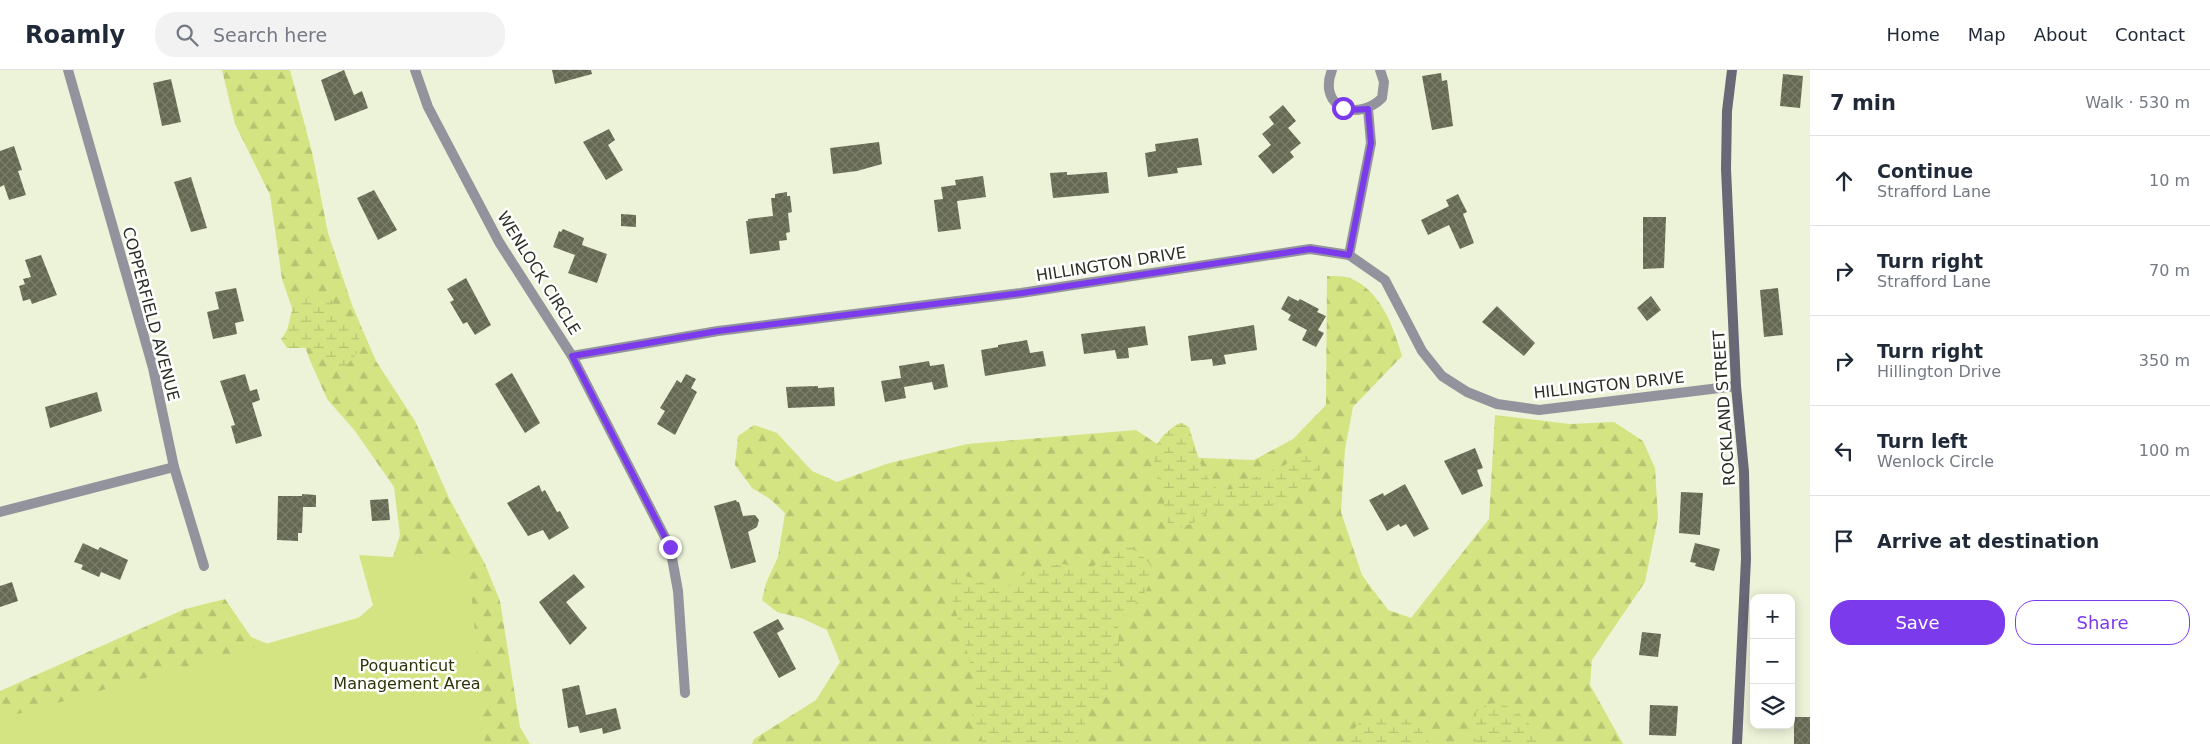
<!DOCTYPE html>
<html lang="en">
<head>
<meta charset="utf-8">
<style>
  body { margin:0; font-family:"DejaVu Sans",sans-serif; background:#f2f2f3; color:#1f2937 }
  .controls { position:absolute; right:15px; bottom:15px; display:grid; overflow:hidden; border-radius:10px; box-shadow:0 2px 12px #0003 }
  .controls button { width:45px; height:45px; display:grid; place-items:center; padding:0; border:0; border-bottom:1px solid #e0e1e3; background:#fff; color:#1f2937; font:25px sans-serif }
  .stop { position:absolute; width:15px; height:15px; margin:-11px; border:4px solid #7c3aed; border-radius:50%; background:#fff }
  .stop.end { background:#7c3aed; border-color:#fff; box-shadow:0 1px 5px #0008 }
  .list { margin:0; padding:0; list-style:none }
  h2 { display:flex; justify-content:space-between; align-items:center; height:65px; margin:0; padding:0 20px; font-size:21px }
  h2 small { font-size:16px; font-weight:400; color:#747a83 }
  .list li { display:grid; grid-template-columns:32px 1fr auto; gap:15px; align-items:center; box-sizing:border-box; height:90px; padding:0 20px; border-top:1px solid #e0e1e3 }
  .list b { display:block; font-size:19px; white-space:nowrap }
  .list p { margin:0; font-size:16px; white-space:nowrap; color:#747a83 }
  .list em { font-size:16px; font-style:normal; color:#747a83 }
  .actions { display:flex; gap:10px; padding:15px 20px }
  .actions a { flex:1; padding:11px 0; border:1px solid #7c3aed; border-radius:20px; text-align:center; font-size:18px; color:#7c3aed }
  .actions .main { background:#7c3aed; color:#fff }
  .icon { flex:none; width:28px; height:28px; fill:none; stroke:currentColor; stroke-width:2; stroke-linecap:round; stroke-linejoin:round }
  .map { position:relative; flex:none; width:1810px; height:674px; overflow:hidden }
  header { display:flex; align-items:center; gap:30px; box-sizing:border-box; height:70px; padding:0 25px; background:#fff; border-bottom:1px solid #e0e1e3 }
  header strong { font-size:24px }
  nav { display:flex; gap:28px; margin-inline-start:auto; font-size:18px }
  .search { width:350px; height:45px; background:#f2f2f3; display:flex; align-items:center; gap:12px; box-sizing:border-box; padding:0 18px; border-radius:20px; color:#747a83; font-size:19px }
  main { display:flex }
  aside { flex:1; background:#fff }
  .map>svg:first-child { display:block }
</style>
</head>
<body>
<header>
<strong>Roamly</strong>
<div class="search"><svg class="icon" aria-label="search" viewBox="0 0 24 24"><circle cx="10" cy="10" r="6"/><path d="M15 15l6 6"/></svg>Search here</div>
<nav><a>Home</a><a>Map</a><a>About</a><a>Contact</a></nav>
</header>
<main>
<div class="map">
<svg width="1810" height="674" viewBox="0 0 1810 674">
  <defs>
    <pattern id="forest-firs" width="22" height="20" patternUnits="userSpaceOnUse" patternTransform="scale(1.25)"><rect width="22" height="20" fill="#d4e483"/><path d="M5 1l3.5 6h-7zM16 11l3.5 6h-7z" fill="#b6c471"/></pattern>
    <pattern id="wetland-marsh" width="20" height="14" patternUnits="userSpaceOnUse" patternTransform="scale(1.25)"><rect width="20" height="14" fill="#d4e483"/><path d="M1 5h8M5 5V1M11 12h8M15 12V8" fill="none" stroke="#b6c471"/></pattern>
    <pattern id="building-cross-hatch" width="8" height="8" patternUnits="userSpaceOnUse" patternTransform="scale(1.25)"><rect width="8" height="8" fill="#656952"/><path d="M0 0l8 8M0 8l8-8" fill="none" stroke="#7c7f6d"/></pattern>
  </defs>
  <rect width="100%" height="100%" fill="#edf3d8"/>
  <g fill="url(#forest-firs)">
    <polygon points="222,0 290,0 312,82 328,163 352,235 376,291 415,351 449,428 485,494 500,531 520,657 530,674 0,674 0,621 185,539 225,529 251,567 273,576 338,566 379,530 400,465 394,417 355,361 327,329 309,288 282,209 270,125 235,54"/>
    <path d="M1327,206C1334,206 1343,206 1350,208C1381,221 1393,256 1402,286L1353,337L1345,379L1341,442L1362,505L1388,540L1411,548L1489,449L1495,345L1570,354L1614,352L1643,371L1655,398L1658,448L1645,512L1592,590L1590,615L1623,674H752L754,669L816,630L840,592L827,560L801,548L777,542L762,530L766,513L778,487L785,443L770,429L752,418L735,395L738,366L754,355L777,363L812,401L837,412L886,394L967,374L1136,360L1177,387L1254,390L1293,369L1326,335Z"/>
  </g>
  <g fill="url(#wetland-marsh)">
    <path d="M313,226L332,230L334,249L356,258L361,278L346,296L337,300L329,298L317,278H287L281,269C297,252 281,233 313,226Z"/>
    <path d="M1182,353L1189,357L1200,393L1207,407L1218,420L1234,419L1250,409L1285,395L1297,384L1306,381L1312,382L1321,392L1319,406L1298,417L1280,433L1269,437L1214,438L1193,453L1179,458L1169,455C1159,438 1167,436 1163,421C1157,397 1144,384 1166,363C1172,358 1175,354 1182,353Z"/>
    <path d="M1128,475C1134,480 1144,486 1149,493C1162,514 1130,538 1118,551L1120,598L1103,627L1092,636L1077,674H983L972,645L976,614L950,521L951,511L956,505L970,507L999,520L1008,517L1020,506L1049,495L1064,494L1089,500L1107,485Z"/>
    <path d="M1499,633C1520,639 1532,656 1543,674H1477L1475,668L1476,642L1487,634Z"/>
    <path d="M1365,645C1396,646 1415,643 1430,674H1343Z"/>
  </g>
  <polygon fill="#d4e483" points="359,485 420,489 468,486 485,674 0,674 0,649 375,543"/>
  <g fill="url(#building-cross-hatch)">
    <polygon points="344,0 354,25 362,21 368,38 335,51 321,10"/>
    <polygon points="552,0 591,0 592,4 555,14"/>
    <polygon points="1441,3 1442,11 1447,10 1453,56 1432,60 1422,6"/>
    <polygon points="1783,4 1803,6 1800,38 1780,36"/>
    <polygon points="171,9 181,52 162,56 153,13"/>
    <polygon points="1283,35 1296,51 1288,58 1301,73 1290,82 1294,87 1273,104 1258,86 1271,75 1262,64 1274,54 1269,47"/>
    <polygon points="609,59 615,70 608,75 623,100 606,110 583,72"/>
    <polygon points="1198,68 1202,95 1177,98 1178,103 1148,107 1145,83 1156,81 1155,74"/>
    <polygon points="879,72 882,94 857,101 833,104 830,78"/>
    <polygon points="14,76 22,100 18,101 26,125 9,130 4,115 0,117 0,81"/>
    <polygon points="1067,102 1067,105 1107,102 1109,123 1053,128 1050,103"/>
    <polygon points="983,106 986,127 957,131 961,159 938,162 934,130 943,129 941,117 956,115 955,110"/>
    <polygon points="191,107 207,158 191,162 174,112"/>
    <polygon points="374,120 397,160 378,170 357,128"/>
    <polygon points="787,122 787,126 790,126 792,142 788,143 790,162 786,163 787,170 779,171 780,180 750,184 746,151 748,151 748,149 773,146 771,128 775,128 775,124"/>
    <polygon points="1458,124 1467,142 1463,144 1474,173 1460,179 1449,155 1428,165 1421,150 1449,136 1446,130"/>
    <polygon points="621,144 636,145 636,157 621,156"/>
    <polygon points="1643,147 1666,147 1664,198 1643,199"/>
    <polygon points="563,159 584,168 582,175 607,184 597,213 568,203 575,185 553,177 559,161 561,162"/>
    <polygon points="41,185 57,225 32,234 30,229 23,231 19,216 25,214 23,209 31,207 25,190"/>
    <polygon points="466,208 491,255 475,265 467,252 463,254 450,232 454,230 447,219"/>
    <polygon points="236,218 244,251 235,253 237,264 213,269 207,242 219,239 215,222"/>
    <polygon points="1778,218 1783,265 1764,267 1760,220"/>
    <polygon points="1288,226 1298,231 1300,229 1319,239 1317,242 1326,246 1318,260 1324,263 1316,277 1302,270 1307,260 1288,250 1291,245 1281,239"/>
    <polygon points="1651,226 1661,240 1647,251 1637,238"/>
    <polygon points="1497,236 1535,273 1524,286 1482,252"/>
    <polygon points="1254,255 1257,280 1224,285 1226,294 1213,296 1212,289 1191,291 1188,266"/>
    <polygon points="1145,256 1148,275 1128,278 1129,288 1117,289 1115,280 1084,284 1081,264"/>
    <polygon points="1027,270 1030,283 1043,281 1046,296 985,306 981,280 998,277 998,275"/>
    <polygon points="929,291 930,296 944,294 948,317 934,320 932,312 904,317 906,328 885,332 881,311 901,308 899,296"/>
    <polygon points="512,303 540,353 525,363 495,314"/>
    <polygon points="245,304 250,321 257,319 260,330 252,333 262,366 236,374 231,356 235,355 220,311"/>
    <polygon points="686,304 696,309 691,318 697,322 675,365 657,354 665,341 660,338 677,310 681,313"/>
    <polygon points="818,316 818,318 834,317 835,336 788,338 786,317"/>
    <polygon points="97,322 102,341 50,358 45,337"/>
    <polygon points="1475,378 1483,398 1477,400 1483,416 1462,425 1444,391"/>
    <polygon points="1405,414 1429,459 1414,467 1406,454 1400,457 1399,454 1387,461 1369,430 1383,423 1384,426"/>
    <polygon points="539,415 542,422 545,420 557,442 560,441 569,458 549,470 543,460 528,466 507,433"/>
    <polygon points="1681,422 1703,423 1700,465 1679,463"/>
    <polygon points="302,424 316,425 316,437 303,437 302,463 298,463 298,471 277,470 278,426 302,426"/>
    <polygon points="388,429 390,450 372,451 370,430"/>
    <polygon points="736,430 737,432 739,432 743,446 755,445 759,450 757,457 748,462 756,492 731,499 714,436"/>
    <polygon points="83,473 98,480 100,477 128,490 120,510 101,502 99,507 81,499 83,495 74,492"/>
    <polygon points="1695,473 1720,479 1714,501 1695,496 1696,493 1690,492"/>
    <polygon points="574,504 585,517 566,532 587,558 570,575 539,532"/>
    <polygon points="12,512 18,531 0,537 0,516"/>
    <polygon points="778,549 784,559 777,563 796,599 779,608 753,562"/>
    <polygon points="1642,562 1661,564 1658,587 1639,585"/>
    <polygon points="579,615 586,645 616,638 621,659 603,664 602,658 580,663 578,656 568,658 562,619"/>
    <polygon points="1650,635 1678,636 1676,666 1649,665"/>
    <rect x="1794" y="647" width="16" height="27"/>
  </g>
  <g fill="none" stroke-linecap="round" stroke-linejoin="round">
    <g stroke="#93939e" stroke-width="10">
      <polyline points="68,0 153,298 174,397 204,496"/>
      <polyline points="415,0 428,37 499,172 572,286 670,477 678,521 685,623"/>
      <path d="M1332,0C1317,38 1358,52 1382,28L1384,12L1380,0"/>
      <polyline points="1349,185 1371,73 1368,39"/>
      <polyline points="572,286 718,261 1021,223 1310,179 1349,185 1385,210 1422,281 1442,306 1467,322 1497,334 1539,340 1736,316"/>
      <polyline points="0,442 174,397"/>
    </g>
    <polyline stroke="#686877" stroke-width="10" points="1732,0 1727,41 1726,99 1736,316 1744,402 1746,489 1737,674"/>
  </g>
  <g fill="none" stroke-linecap="round" stroke-linejoin="round">
    <polyline stroke="#7c3aed" stroke-width="6" points="670,477 572,286 718,261 1022,223 1310,179 1349,185 1371,73 1368,39 1350,40 1343,38"/>
  </g>
  <g text-anchor="middle" dominant-baseline="central" stroke-width="5" stroke-linejoin="round" paint-order="stroke">
    <g font-size="16" fill="#2d2f25" stroke="#fff">
      <text transform="translate(1111 194) rotate(-9)">HILLINGTON DRIVE</text>
      <text transform="translate(539 203) rotate(58)">WENLOCK CIRCLE</text>
      <text transform="translate(151 244) rotate(75)">COPPERFIELD AVENUE</text>
      <text transform="translate(1609 315) rotate(-6)">HILLINGTON DRIVE</text>
      <text transform="translate(1724 338) rotate(-94)">ROCKLAND STREET</text>
    </g>
    <g font-size="16" fill="#2e3407" stroke="#fff">
      <text x="407" y="595">Poquanticut<tspan x="407" dy="18">Management Area</tspan></text>
    </g>
  </g>
</svg>
<div class="controls">
<button>+</button>
<button>−</button>
<button><svg class="icon" aria-label="layers" viewBox="0 0 24 24"><path d="M12 4l9 5-9 5-9-5zM3 14l9 5 9-5"/></svg></button>
</div>
<div class="stop" style="left:1343px;top:38px"></div>
<div class="stop end" style="left:670px;top:477px"></div>
</div>
<aside>
<h2>7 min<small>Walk · 530 m</small></h2>
<ul class="list">
<li><svg class="icon" aria-label="ahead" viewBox="0 0 24 24"><path d="M12 20V5M6 11l6-6 6 6"/></svg><div><b>Continue</b><p>Strafford Lane</p></div><em>10 m</em></li>
<li><svg class="icon" aria-label="right" viewBox="0 0 24 24"><path d="M7 20v-9h11M14 6l5 5-5 5"/></svg><div><b>Turn right</b><p>Strafford Lane</p></div><em>70 m</em></li>
<li><svg class="icon" aria-label="right" viewBox="0 0 24 24"><path d="M7 20v-9h11M14 6l5 5-5 5"/></svg><div><b>Turn right</b><p>Hillington Drive</p></div><em>350 m</em></li>
<li><svg class="icon" aria-label="left" viewBox="0 0 24 24"><path d="M17 20v-9H6M10 6l-5 5 5 5"/></svg><div><b>Turn left</b><p>Wenlock Circle</p></div><em>100 m</em></li>
<li><svg class="icon" aria-label="arrive" viewBox="0 0 24 24"><path d="M6 21V4h12l-3 4 3 4H6"/></svg><div><b>Arrive at destination</b></div></li>
</ul>
<div class="actions"><a class="main">Save</a><a>Share</a></div>
</aside>
</main>
</body>
</html>
